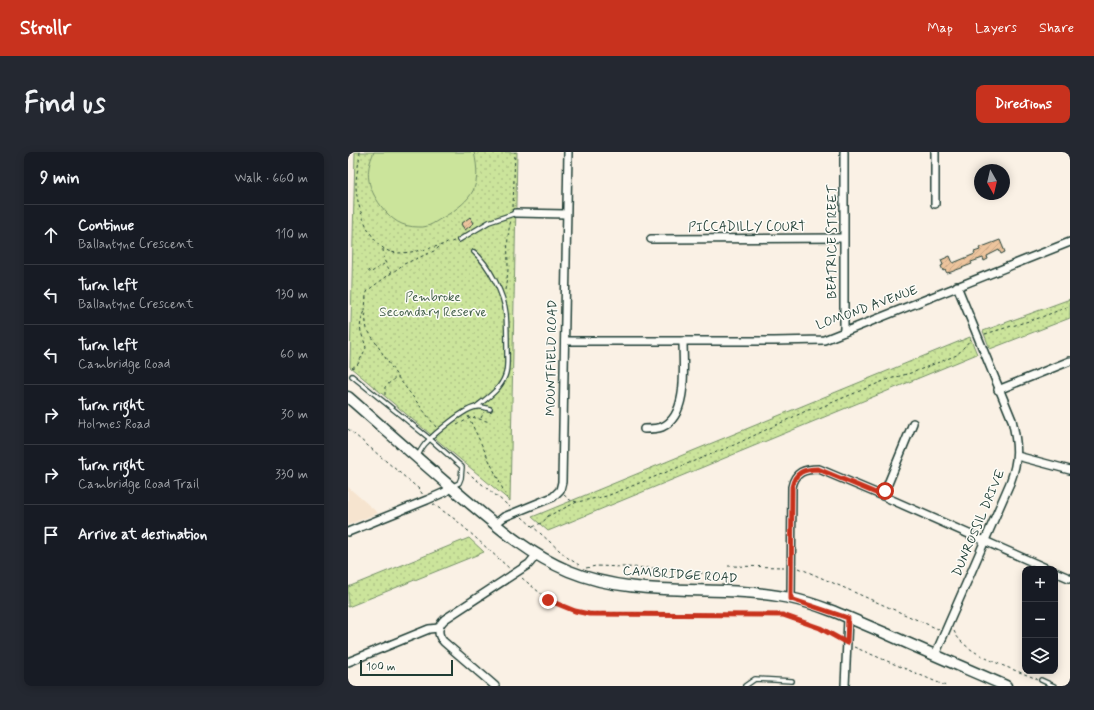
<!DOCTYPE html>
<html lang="en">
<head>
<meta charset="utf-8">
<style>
  body { margin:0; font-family:Mynerve,sans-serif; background:#242831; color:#f1f3f6 }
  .controls { position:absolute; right:12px; bottom:12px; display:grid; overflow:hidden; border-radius:8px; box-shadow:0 2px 10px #0003 }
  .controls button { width:36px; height:36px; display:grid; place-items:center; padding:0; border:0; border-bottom:1px solid #363941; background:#171b24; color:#f1f3f6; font:20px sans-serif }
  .compass { position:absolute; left:626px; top:12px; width:36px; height:36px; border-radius:50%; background:#171b24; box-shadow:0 2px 10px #0003; rotate:172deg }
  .scale { position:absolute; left:12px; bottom:10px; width:93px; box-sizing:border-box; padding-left:4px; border:2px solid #1f3d34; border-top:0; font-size:11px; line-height:14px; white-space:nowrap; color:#1f3d34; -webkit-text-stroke:3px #fdfcf7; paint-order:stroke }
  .stop { position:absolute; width:12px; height:12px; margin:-9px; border:3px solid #c8321e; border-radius:50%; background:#fff }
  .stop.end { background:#c8321e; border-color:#fff; box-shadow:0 1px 4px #0008 }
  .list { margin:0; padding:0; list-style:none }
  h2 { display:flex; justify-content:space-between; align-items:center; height:52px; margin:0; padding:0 16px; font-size:17px }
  h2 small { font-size:13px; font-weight:400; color:#9ea1a6 }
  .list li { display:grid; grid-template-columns:26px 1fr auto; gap:12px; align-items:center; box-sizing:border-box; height:60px; padding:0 16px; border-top:1px solid #363941 }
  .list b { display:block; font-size:15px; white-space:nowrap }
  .list p { margin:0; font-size:13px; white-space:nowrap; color:#9ea1a6 }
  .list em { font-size:13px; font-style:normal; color:#9ea1a6 }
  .icon { flex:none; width:22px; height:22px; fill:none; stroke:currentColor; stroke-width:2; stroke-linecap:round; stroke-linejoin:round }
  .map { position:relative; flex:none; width:722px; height:534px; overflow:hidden; border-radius:8px }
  header { display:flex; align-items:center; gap:24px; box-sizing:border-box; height:56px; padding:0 20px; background:#c8321e; color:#fff }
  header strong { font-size:19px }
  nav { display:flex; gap:22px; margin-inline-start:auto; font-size:14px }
  .intro { display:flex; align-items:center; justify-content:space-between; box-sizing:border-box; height:96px; padding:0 24px }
  h1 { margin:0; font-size:28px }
  .button { padding:10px 18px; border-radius:8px; background:#c8321e; color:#fff; font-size:14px; font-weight:700 }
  main { display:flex; gap:24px; padding:0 24px }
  aside { flex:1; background:#171b24; border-radius:8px; box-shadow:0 2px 10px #0003 }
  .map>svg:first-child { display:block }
</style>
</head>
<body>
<header>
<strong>Strollr</strong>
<nav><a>Map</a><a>Layers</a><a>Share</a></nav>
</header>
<div class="intro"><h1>Find us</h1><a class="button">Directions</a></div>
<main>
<aside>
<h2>9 min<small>Walk · 660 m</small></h2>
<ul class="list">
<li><svg class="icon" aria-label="ahead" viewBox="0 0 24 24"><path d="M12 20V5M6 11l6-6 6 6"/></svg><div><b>Continue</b><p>Ballantyne Crescent</p></div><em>110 m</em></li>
<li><svg class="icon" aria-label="left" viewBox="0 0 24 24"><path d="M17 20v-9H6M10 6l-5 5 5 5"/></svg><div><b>Turn left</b><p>Ballantyne Crescent</p></div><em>130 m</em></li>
<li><svg class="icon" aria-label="left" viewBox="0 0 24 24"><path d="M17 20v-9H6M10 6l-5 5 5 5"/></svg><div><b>Turn left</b><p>Cambridge Road</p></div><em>60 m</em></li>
<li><svg class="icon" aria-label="right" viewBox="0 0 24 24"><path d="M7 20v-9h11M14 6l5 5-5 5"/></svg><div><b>Turn right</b><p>Holmes Road</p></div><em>30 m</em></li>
<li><svg class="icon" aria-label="right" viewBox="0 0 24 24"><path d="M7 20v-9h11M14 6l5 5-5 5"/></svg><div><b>Turn right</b><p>Cambridge Road Trail</p></div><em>330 m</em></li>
<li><svg class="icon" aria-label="arrive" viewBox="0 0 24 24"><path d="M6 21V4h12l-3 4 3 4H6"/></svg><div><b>Arrive at destination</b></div></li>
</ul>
</aside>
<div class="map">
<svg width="722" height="534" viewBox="0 0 722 534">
  <defs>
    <pattern id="park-dots" width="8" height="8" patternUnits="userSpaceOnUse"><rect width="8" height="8" fill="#cbe49b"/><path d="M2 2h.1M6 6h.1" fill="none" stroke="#aec486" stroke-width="1.8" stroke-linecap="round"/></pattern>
    <pattern id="building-hatch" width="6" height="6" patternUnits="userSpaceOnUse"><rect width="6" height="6" fill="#edc49d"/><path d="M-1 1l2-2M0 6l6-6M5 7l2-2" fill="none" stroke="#cba988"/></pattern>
  </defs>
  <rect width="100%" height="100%" fill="#faf1e5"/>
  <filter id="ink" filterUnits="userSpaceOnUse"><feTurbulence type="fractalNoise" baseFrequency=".025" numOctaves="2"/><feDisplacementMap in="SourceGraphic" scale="8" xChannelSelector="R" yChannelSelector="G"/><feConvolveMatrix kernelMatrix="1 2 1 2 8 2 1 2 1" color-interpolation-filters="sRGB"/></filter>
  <g filter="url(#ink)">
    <polygon fill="#f6e4cf" points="0,335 30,361 0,373"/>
    <g fill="url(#park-dots)" stroke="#759068">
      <polygon points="7,0 169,0 162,349 2,215"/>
      <polygon points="722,147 722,166 642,197 635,179"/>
      <polygon points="622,185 629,202 200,379 184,365"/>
      <polygon points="121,386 136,400 0,455 0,435"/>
    </g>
    <path fill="#cbe49b" stroke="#759068" d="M26,0H126C134,35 125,47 96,65C88,69 81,76 71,75C53,75 44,68 33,54C20,36 16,21 26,0Z"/>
    <g fill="url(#building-hatch)" stroke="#1f3d34">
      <polygon points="122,65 126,71 117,78 113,72"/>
      <polygon points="652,88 657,100 653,102 651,98 639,104 640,107 636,109 635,106 623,110 624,112 603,120 599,121 597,118 595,119 593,114 595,113 593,108 602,104 605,111 627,102 626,100 632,98 631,96"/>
    </g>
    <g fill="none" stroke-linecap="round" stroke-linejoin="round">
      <g stroke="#1f3d34" stroke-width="6">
        <g id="service">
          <polyline points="111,88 141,70 168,61"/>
          <path d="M126,100C141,113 156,142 158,162C159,174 159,187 159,199C159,207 160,217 157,224C152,238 139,246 128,255"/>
          <polyline points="4,224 82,287 114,315 113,326 111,331 103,335"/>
          <path d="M69,305C72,300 74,295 78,291C86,282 118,255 129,255C133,254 138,256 142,257"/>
          <polyline points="693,528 706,534"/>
          <polyline points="397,534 407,527 444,529"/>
        </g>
      </g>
      <g stroke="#1f3d34" stroke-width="10">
        <g id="minor">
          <polyline points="496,0 496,180"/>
          <polyline points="587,52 587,0"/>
          <polyline points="168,61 218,62"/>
          <polyline points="303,87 495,86"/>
          <polyline points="217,189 426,189 476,188 722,90"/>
          <polyline points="650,238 722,209"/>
          <path d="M296,277C301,277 309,277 314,275C341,264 335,213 335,189"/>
          <polyline points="669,304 722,318"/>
          <polyline points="535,344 565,271"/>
          <polyline points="147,372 156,365 205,345 212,338 214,330 220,0"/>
          <polyline points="0,380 79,348 97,340 103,335"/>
          <polyline points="707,420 721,426"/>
          <path d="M443,447L444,335C447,320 456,317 471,317L535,344L700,417"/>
          <path d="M587,503L662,331C671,307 670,293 664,268L609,134"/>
          <polyline points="0,510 81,477 91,476"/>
          <path d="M147,534L96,490C89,483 89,474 97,467L181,412L189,402"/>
          <polyline points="497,534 500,466"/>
        </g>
      </g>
      <g stroke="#1f3d34" stroke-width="13">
        <path id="secondary" d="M0,245C39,279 78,314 118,348C150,375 182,403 221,419C291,448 369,431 442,446C475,453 508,469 539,482C579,500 619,517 658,534"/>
      </g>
      <g stroke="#1f3d34" stroke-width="1" stroke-dasharray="3 3" stroke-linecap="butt">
        <path d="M12,0C11,11 8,23 8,33C8,54 22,94 43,100C57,104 92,94 106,89"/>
        <polyline points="165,55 167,0"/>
        <polyline points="35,97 36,108 43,121"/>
        <polyline points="20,118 22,121 36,112"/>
        <path d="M157,138C158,131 160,123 160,116C160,98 158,87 163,68"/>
        <polyline points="637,182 691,166 722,154"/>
        <path d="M4,216L10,212L18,196C14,179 8,178 17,159"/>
        <polyline points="37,243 37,235 49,224"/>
        <polyline points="120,264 160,348"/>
        <polyline points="133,266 136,260"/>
        <polyline points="109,273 124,265 142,270"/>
        <polyline points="88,275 49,224 19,177 18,171 17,159 18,143 20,138 56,112 86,99 94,93"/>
        <polyline points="0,277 71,337 75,343"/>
        <polyline points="119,320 162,355"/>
        <polyline points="216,343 222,348 229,350 259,344 386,293 460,258 471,256 538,228 566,220 609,203 623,187"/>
        <polyline points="85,352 108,368 162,417"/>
        <polyline points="174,365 220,406 231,413"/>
        <polyline points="185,375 195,370 200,364 229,350"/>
        <polyline points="380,414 436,415"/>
        <polyline points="238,416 248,414 305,416 381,424 381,431"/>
        <polyline points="451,416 590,477 592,474"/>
        <polyline points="174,426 203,450 234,461 435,463 472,476 493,488"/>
        <path d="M606,479C616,503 666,517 689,527"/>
        <polyline points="506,495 598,534"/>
      </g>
      <use href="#service" stroke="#fdfcf7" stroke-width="3.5"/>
      <use href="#minor" stroke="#fdfcf7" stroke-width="7"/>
      <use href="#secondary" stroke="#fdfcf7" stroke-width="10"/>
    </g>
  </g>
  <g fill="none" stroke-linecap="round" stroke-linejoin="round" filter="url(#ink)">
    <path stroke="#c8321e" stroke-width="5" d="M200,448L227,459L241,462L435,463L472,476L499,491L500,466L443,447L444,335C447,320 456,317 470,317L535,344L537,339"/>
  </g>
  <g text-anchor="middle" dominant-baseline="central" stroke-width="3" stroke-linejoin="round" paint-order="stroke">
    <g font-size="13" fill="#1f3d34" stroke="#fdfcf7">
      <text x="399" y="75">PICCADILLY COURT</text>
      <text transform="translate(484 90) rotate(-90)">BEATRICE STREET</text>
      <text transform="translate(519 156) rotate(-20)">LOMOND AVENUE</text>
      <text transform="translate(204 206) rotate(-89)">MOUNTFIELD ROAD</text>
      <text transform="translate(631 371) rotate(-67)">DUNROSSIL DRIVE</text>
      <text transform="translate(332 423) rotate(4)">CAMBRIDGE ROAD</text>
    </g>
    <g font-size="13" fill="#415e49" stroke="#fdfcf7">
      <text x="85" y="145">Pembroke<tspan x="85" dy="15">Secondary Reserve</tspan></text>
    </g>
  </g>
</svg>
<div class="controls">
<button>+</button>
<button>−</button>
<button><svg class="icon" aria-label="layers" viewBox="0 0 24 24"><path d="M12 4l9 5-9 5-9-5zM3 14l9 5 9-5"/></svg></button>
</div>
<svg class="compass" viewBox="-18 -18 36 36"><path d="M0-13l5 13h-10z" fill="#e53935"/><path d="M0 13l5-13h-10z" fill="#9ea1a6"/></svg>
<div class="scale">100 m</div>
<div class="stop" style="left:537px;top:339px"></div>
<div class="stop end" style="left:200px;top:448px"></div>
</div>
</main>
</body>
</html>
